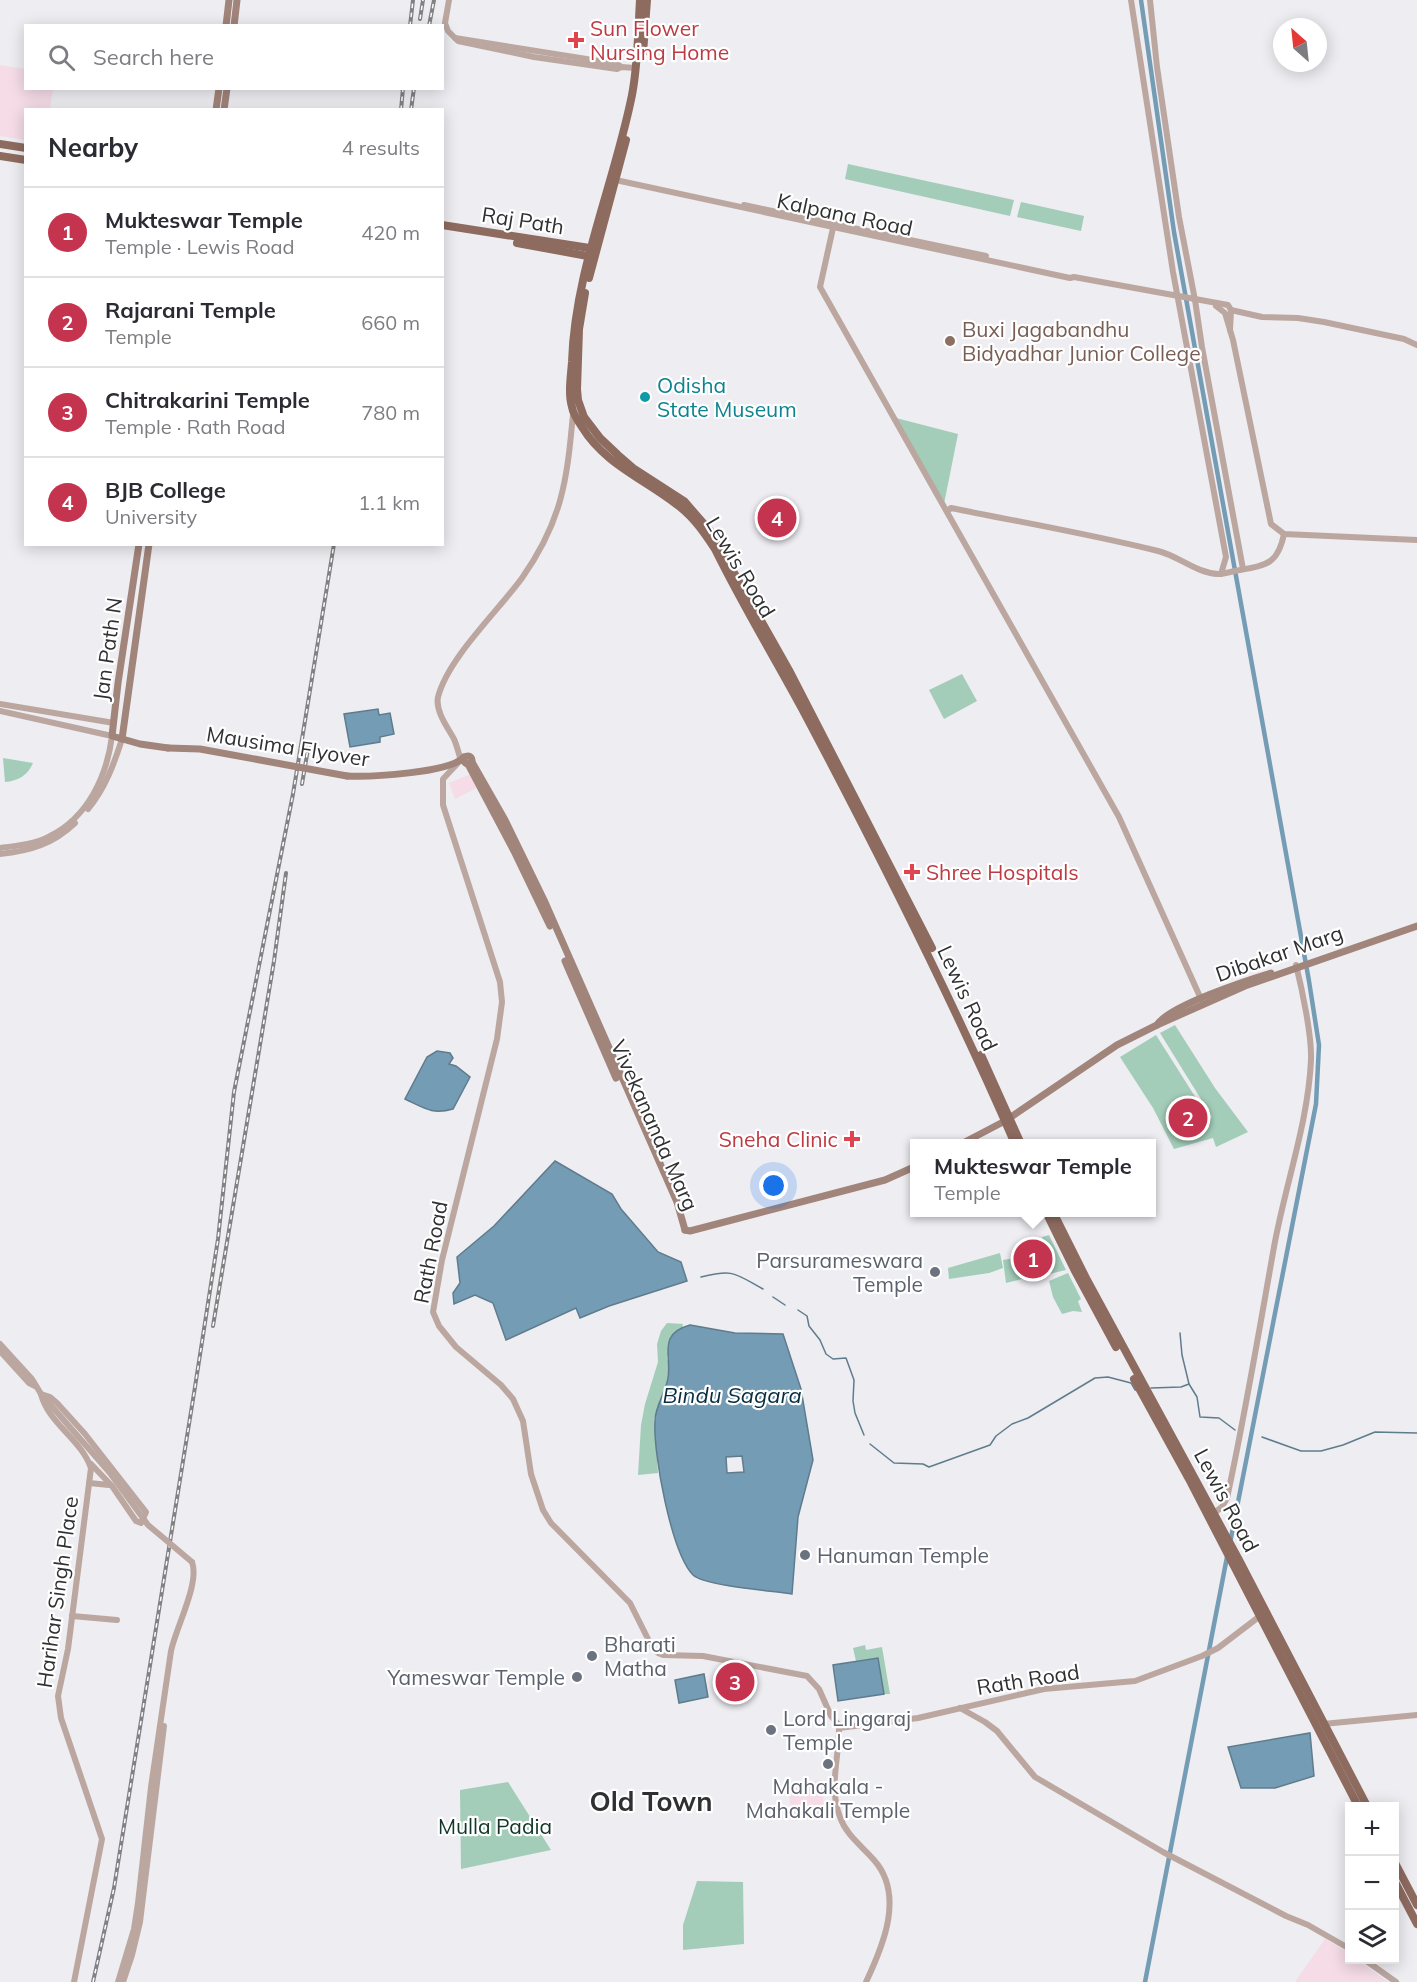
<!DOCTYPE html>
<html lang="en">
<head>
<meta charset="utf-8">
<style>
  body { margin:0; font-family:Mulish,sans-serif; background:#f2f2f3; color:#2b2b33 }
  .controls { position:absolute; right:18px; bottom:18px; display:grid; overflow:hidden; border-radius:0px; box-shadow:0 3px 15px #0003 }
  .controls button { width:54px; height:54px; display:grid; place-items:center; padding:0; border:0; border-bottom:2px solid #e1e1e2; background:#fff; color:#2b2b33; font:30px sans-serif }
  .compass { position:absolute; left:1273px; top:18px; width:54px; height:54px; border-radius:50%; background:#fff; box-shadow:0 3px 15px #0003; rotate:333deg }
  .you { position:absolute; left:774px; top:1186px; width:21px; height:21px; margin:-15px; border:4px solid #fff; border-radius:50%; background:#1a73e8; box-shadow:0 0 0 9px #1a73e833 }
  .badge { display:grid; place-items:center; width:39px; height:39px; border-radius:50%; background:#c5344e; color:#fff; font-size:20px; font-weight:700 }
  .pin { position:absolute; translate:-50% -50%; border:3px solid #fff; box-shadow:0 2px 6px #0006 }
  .popup { position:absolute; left:910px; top:1139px; width:246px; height:78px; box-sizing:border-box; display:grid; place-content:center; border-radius:0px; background:#fff; filter:drop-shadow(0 2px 4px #0005); font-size:20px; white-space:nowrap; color:#7c7c81 }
  .popup b { font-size:22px; color:#2b2b33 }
  .popup::after { content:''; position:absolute; left:50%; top:100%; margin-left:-12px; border:12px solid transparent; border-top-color:#fff }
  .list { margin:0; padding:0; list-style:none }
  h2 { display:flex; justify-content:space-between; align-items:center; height:78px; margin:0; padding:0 24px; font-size:26px }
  h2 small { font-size:20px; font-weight:400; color:#7c7c81 }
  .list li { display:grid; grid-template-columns:39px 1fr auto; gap:18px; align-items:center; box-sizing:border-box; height:90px; padding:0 24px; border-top:2px solid #e1e1e2 }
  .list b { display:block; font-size:22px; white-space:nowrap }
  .list p { margin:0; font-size:20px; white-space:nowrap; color:#7c7c81 }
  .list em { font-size:20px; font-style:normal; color:#7c7c81 }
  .icon { flex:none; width:33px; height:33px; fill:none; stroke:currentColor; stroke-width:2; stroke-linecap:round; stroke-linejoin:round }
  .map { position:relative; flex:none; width:1417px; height:1982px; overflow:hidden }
  .search { position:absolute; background:#fff; box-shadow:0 3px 15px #0003; left:24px; top:24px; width:420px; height:66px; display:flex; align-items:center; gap:15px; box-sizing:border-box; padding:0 21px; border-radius:0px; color:#7c7c81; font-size:22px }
  .panel { position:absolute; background:#fff; box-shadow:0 3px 15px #0003; left:24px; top:108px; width:420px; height:438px; border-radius:0px }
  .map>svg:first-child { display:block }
</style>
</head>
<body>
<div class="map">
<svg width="1417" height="1982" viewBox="0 0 1417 1982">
  <rect width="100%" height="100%" fill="#ededf2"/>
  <g fill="#f5dce6">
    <polygon points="0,65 25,69 26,88 53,89 50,109 26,110 25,140 0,136"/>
    <polygon points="471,774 478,787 455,799 449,783"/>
    <polygon points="821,1780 825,1817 792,1821 788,1784"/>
    <polygon points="1325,1939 1349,1953 1350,1960 1358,1960 1388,1982 1295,1982"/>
  </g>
  <g fill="#a3cdb9">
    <polygon points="848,164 1014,200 1010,216 845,179"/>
    <polygon points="1021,202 1084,216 1081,231 1017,217"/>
    <polygon points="896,418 958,434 944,504"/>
    <polygon points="962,674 977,701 944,719 929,690"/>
    <path d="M3,758L33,763C28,775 18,781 5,782Z"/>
    <polygon points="1175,1025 1215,1088 1248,1132 1216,1147 1213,1138 1174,1149 1153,1108 1120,1057 1156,1035 1201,1106 1177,1118 1183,1131 1212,1117 1160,1033"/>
    <polygon points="1049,1235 1066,1270 1049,1274 1042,1237"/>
    <polygon points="1000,1253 1003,1268 989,1273 949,1279 948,1268"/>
    <polygon points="1015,1258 1017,1271 1021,1274 1022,1279 1006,1283 1003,1260"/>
    <polygon points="1068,1273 1081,1299 1078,1301 1082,1312 1073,1311 1062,1314 1053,1297 1049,1281"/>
    <polygon points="667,1323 683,1324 682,1328 675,1333 667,1358 670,1366 668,1381 654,1419 658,1473 638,1475 641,1425 645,1404 658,1362 657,1344 661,1331"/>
    <polygon points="865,1645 866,1650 882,1647 890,1694 884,1694 878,1658 856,1661 853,1648"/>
    <polygon points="508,1782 551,1850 461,1869 460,1790"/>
    <polygon points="697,1881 743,1882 744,1944 683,1950 683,1925"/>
  </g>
  <g fill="#749cb5" stroke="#5f7c8d" stroke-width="1.5" fill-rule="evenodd">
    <polygon points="378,709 379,715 390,713 394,734 380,737 380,742 350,747 344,714"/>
    <path d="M437,1051L450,1053L453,1058L449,1064L456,1066L470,1077L453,1109C432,1115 424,1108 405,1099L427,1057Z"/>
    <polygon points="555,1161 612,1194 621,1209 658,1252 681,1262 687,1281 609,1306 580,1318 576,1308 506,1340 493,1303 475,1295 454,1304 453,1293 460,1283 457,1257 494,1226"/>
    <path d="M690,1325L735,1333L783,1334L801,1389L813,1460L798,1517L792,1594C773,1591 705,1586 693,1575C671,1552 653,1453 655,1421C655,1406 666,1392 668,1378C672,1356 657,1334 690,1325ZM742,1456L744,1472L727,1473L726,1457Z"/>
    <polygon points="878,1658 884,1694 838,1701 833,1665"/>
    <polygon points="704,1674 708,1697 679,1703 675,1680"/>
    <polygon points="1310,1733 1314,1776 1275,1788 1241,1788 1228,1747"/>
  </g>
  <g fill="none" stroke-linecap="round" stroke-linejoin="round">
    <g stroke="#5f7c8d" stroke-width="1.5">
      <path d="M701,1277C734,1269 734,1273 763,1289"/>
      <polyline points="773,1297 785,1305"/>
      <polyline points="798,1310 807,1316 809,1326 820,1340 826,1354 833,1359 846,1358 854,1380 853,1401 855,1413 864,1435"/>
      <polyline points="1180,1333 1182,1355 1189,1384"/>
      <polyline points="1151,1388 1181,1387 1189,1384 1197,1397 1200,1417 1219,1418 1235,1430"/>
      <polyline points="1262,1437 1301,1451 1321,1451 1343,1445 1375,1432 1417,1433"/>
      <polyline points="870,1444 894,1463 923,1464 929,1467 990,1445 996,1436 1012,1424 1028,1418 1095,1378 1108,1377 1131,1383 1135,1390 1137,1390"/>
    </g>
    <g stroke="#749cb5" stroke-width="4.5">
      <polyline points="1141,0 1174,232 1309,981 1319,1045 1316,1104 1230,1543"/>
      <polyline points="1145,1982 1227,1557"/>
    </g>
    <g stroke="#bba7a0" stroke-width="6">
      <polyline points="449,0 445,23 448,31 458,41 534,57 617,69 621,67 636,68"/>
      <polyline points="1131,0 1173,272 1226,557 1221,574"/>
      <polyline points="1150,0 1157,67 1179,217 1195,300 1202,347 1243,569"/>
      <polyline points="455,38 618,64 621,67"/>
      <polyline points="611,179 1070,278 1074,277 1228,305 1231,310 1230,330"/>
      <polyline points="744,205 986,256"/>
      <polyline points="833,228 820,287 1119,817 1201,999"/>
      <polyline points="1216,306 1225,313 1233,340 1271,524 1284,534 1417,540"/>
      <polyline points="1231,310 1262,317 1298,318 1324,322 1404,339 1417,345"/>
      <path d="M947,511L951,508C1020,522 1090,534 1158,551C1179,556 1196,573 1218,574C1225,574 1233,571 1240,570C1268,565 1278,563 1284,534"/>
      <polyline points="0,704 114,723"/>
      <path d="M0,711L112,736C107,776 88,817 50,836C36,844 16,846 0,848"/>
      <path d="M461,761C459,754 457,746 454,739C448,728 435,711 438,697C448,658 498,611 522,578C562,521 567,481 573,414"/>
      <path d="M458,763L443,779V805L500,982L502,1002L497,1039L442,1260L433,1312L439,1326L456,1347L501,1385L513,1399L523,1421L531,1474L543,1510L551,1523L630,1603L653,1649L658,1653L663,1655L703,1656L807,1676L819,1689L831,1716L839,1725C840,1755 828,1787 840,1817C846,1835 862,1846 874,1860C905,1895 883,1946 866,1982"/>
      <path d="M88,809C105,789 114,764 122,739"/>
      <path d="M0,854C30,851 53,844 75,823"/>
      <polyline points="0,1344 32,1379 41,1394 50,1397 57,1403 85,1434 146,1512 141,1523 136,1521 112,1486 91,1464"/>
      <polyline points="0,1351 29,1383 35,1386"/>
      <path d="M41,1394C48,1423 81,1439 91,1468L68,1649L58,1696L61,1718L102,1839L74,1982"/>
      <polyline points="89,1483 109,1485"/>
      <path d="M1214,1513L1222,1507L1227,1498C1245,1415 1259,1331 1274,1247C1285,1185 1308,1124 1311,1060C1312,1036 1302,989 1296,965"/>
      <polyline points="72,1616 117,1620"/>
      <polyline points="960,1708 985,1722 997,1731 1035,1777 1163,1852 1286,1916 1308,1925 1350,1949"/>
      <polyline points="1323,1724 1417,1715"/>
      <polyline points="839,1728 918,1718 1044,1689 1135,1681 1202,1656 1218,1648 1260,1616"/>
      <polyline points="1365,1960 1396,1982"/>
      <path d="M118,1982L134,1929L138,1903L151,1787L171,1651C176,1627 200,1583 192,1562"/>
      <polyline points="123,1982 132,1955 140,1922 164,1726"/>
    </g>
    <g stroke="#a1847a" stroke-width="7">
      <polyline points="226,26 229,0"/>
      <polyline points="234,26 237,0"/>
      <polyline points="216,110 219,88"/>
      <polyline points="224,110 227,88"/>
      <polyline points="139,544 118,683 112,736 140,744 168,748"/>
      <polyline points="122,739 149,544"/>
      <circle cx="468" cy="760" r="4"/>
      <polyline points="472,762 505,820 544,900 677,1202 685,1230"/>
      <polyline points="468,764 514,851 550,926"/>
      <path d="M347,776C369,777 451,773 464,757"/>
      <polyline points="565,961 616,1078"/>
      <path d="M1157,1025C1168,1006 1248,980 1271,973"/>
      <polyline points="961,1144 1005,1121 1117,1045 1157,1025 1245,986 1417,926"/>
      <polyline points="685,1230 690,1231 885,1180 914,1167"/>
    </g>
    <g stroke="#8e6b5f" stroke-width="8">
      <path d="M640,0C638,32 638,64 632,95C614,185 575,270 572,362C571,376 568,393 572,407C573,414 578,421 582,427C605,465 647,480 680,507C695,519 705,534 715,549C743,606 776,660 806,716C880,856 952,998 1015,1144"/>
      <polyline points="643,53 647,0"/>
      <polyline points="0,144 26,148"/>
      <polyline points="0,156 26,160"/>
      <polyline points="442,225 596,249"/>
      <polyline points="517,243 593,257"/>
      <polyline points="589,278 626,140"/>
      <polyline points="585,293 579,329 577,389 578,400 584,417 600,438 618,455 633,468 684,501 711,532 790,672 932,948"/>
      <polyline points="981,1055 1021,1144"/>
      <polyline points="1046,1212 1074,1269 1116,1347"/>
      <polyline points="1053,1212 1087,1280 1239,1560 1367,1806"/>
      <polyline points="1134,1379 1189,1479 1358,1806"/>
      <polyline points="1394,1861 1417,1905"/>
      <polyline points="1394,1880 1417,1924"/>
    </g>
    <g stroke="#828285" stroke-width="4">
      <g id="rail">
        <polyline points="420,19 423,0"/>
        <polyline points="410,26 413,0"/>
        <polyline points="429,26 434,0"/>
        <polyline points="401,110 403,88"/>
        <polyline points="411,110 414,88"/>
        <polyline points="302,784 309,743"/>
        <polyline points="213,1326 274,961 286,873"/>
        <polyline points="93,1982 114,1888 195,1387 218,1239 234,1092 293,794 334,544"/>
      </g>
    </g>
    <use href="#rail" stroke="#fff" stroke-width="1.5" stroke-dasharray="4.5" stroke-linecap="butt"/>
    <polyline stroke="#bba7a0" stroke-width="6" points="41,1394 110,1473 148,1525 192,1562"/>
    <polyline stroke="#a1847a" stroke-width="7" points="168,748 200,749 347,776"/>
  </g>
  <g fill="#e0444e" stroke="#fff" stroke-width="2">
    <path d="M573 31h6v6h6v6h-6v6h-6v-6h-6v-6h6z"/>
    <path d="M909 863h6v6h6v6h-6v6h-6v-6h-6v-6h6z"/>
    <path d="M849 1130h6v6h6v6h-6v6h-6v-6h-6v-6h6z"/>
  </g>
  <circle fill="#8d6e63" stroke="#fff" stroke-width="2" cx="950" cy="341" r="6"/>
  <circle fill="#0f9aa8" stroke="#fff" stroke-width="2" cx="645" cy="397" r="6"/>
  <g fill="#6b7280" stroke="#fff" stroke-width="2">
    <circle cx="935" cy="1272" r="6"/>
    <circle cx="805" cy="1555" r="6"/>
    <circle cx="592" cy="1656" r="6"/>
    <circle cx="577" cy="1677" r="6"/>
    <circle cx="771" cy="1730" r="6"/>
    <circle cx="828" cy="1764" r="6"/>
  </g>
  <g text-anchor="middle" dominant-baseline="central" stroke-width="4.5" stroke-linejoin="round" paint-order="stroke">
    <g font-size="21" fill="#be3a42" stroke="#fff" text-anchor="start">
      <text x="590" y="28">Sun Flower<tspan x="590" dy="24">Nursing Home</tspan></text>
      <text x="926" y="872">Shree Hospitals</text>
      <text x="838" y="1139" text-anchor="end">Sneha Clinic</text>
    </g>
    <g font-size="21" fill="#2f3031" stroke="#fff">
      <text transform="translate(845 214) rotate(12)">Kalpana Road</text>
      <text transform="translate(523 220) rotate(9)">Raj Path</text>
      <text transform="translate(741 567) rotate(59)">Lewis Road</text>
      <text transform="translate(107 649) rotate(-82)">Jan Path N</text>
      <text transform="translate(288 746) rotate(9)">Mausima Flyover</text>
      <text transform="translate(1279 953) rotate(-19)">Dibakar Marg</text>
      <text transform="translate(968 998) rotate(65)">Lewis Road</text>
      <text transform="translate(655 1125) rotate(66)">Vivekananda Marg</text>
      <text transform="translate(430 1252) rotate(-79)">Rath Road</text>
      <text transform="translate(1227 1500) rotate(62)">Lewis Road</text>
      <text transform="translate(57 1592) rotate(-82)">Harihar Singh Place</text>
      <text transform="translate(1028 1679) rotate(-9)">Rath Road</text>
    </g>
    <g font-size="21" fill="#785e54" stroke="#fff" text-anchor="start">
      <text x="962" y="329">Buxi Jagabandhu<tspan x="962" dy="24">Bidyadhar Junior College</tspan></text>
    </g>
    <g font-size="21" fill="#0d838f" stroke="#fff" text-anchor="start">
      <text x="657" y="385">Odisha<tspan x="657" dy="24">State Museum</tspan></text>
    </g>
    <g font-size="21" fill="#5b616d" stroke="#fff" text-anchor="start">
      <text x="923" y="1260" text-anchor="end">Parsurameswara<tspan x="923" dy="24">Temple</tspan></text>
      <text x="817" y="1555">Hanuman Temple</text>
      <text x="604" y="1644">Bharati<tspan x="604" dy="24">Matha</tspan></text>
      <text x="565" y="1677" text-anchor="end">Yameswar Temple</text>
      <text x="783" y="1718">Lord Lingaraj<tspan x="783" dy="24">Temple</tspan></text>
      <text x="828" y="1786" text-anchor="middle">Mahakala -<tspan x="828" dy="24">Mahakali Temple</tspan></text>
    </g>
    <g font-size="21" fill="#103728" stroke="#fff">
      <text x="495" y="1826">Mulla Padia</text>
    </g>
    <g font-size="22" font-style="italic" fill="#092d3f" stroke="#fff">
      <text x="732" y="1395">Bindu Sagara</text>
    </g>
    <g font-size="27" font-weight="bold" fill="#2f3031" stroke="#fff">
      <text x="651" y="1801">Old Town</text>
    </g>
  </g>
</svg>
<div class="controls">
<button>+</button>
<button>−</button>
<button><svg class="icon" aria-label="layers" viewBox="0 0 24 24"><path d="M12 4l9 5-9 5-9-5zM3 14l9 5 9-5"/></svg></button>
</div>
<svg class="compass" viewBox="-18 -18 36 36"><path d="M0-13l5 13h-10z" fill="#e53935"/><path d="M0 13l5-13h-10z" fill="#7c7c81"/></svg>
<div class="you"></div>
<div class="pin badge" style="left:1033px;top:1259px">1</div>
<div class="popup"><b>Mukteswar Temple</b>Temple</div>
<div class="pin badge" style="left:1188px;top:1118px">2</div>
<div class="pin badge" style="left:735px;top:1682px">3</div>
<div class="pin badge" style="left:777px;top:518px">4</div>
<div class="search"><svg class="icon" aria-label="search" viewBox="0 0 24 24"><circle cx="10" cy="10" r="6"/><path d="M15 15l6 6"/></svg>Search here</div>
<section class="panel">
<h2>Nearby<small>4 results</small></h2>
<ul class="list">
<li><span class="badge">1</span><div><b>Mukteswar Temple</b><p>Temple · Lewis Road</p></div><em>420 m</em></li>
<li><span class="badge">2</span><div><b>Rajarani Temple</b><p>Temple</p></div><em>660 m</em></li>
<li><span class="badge">3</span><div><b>Chitrakarini Temple</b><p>Temple · Rath Road</p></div><em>780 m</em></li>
<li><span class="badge">4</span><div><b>BJB College</b><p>University</p></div><em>1.1 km</em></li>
</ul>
</section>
</div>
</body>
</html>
